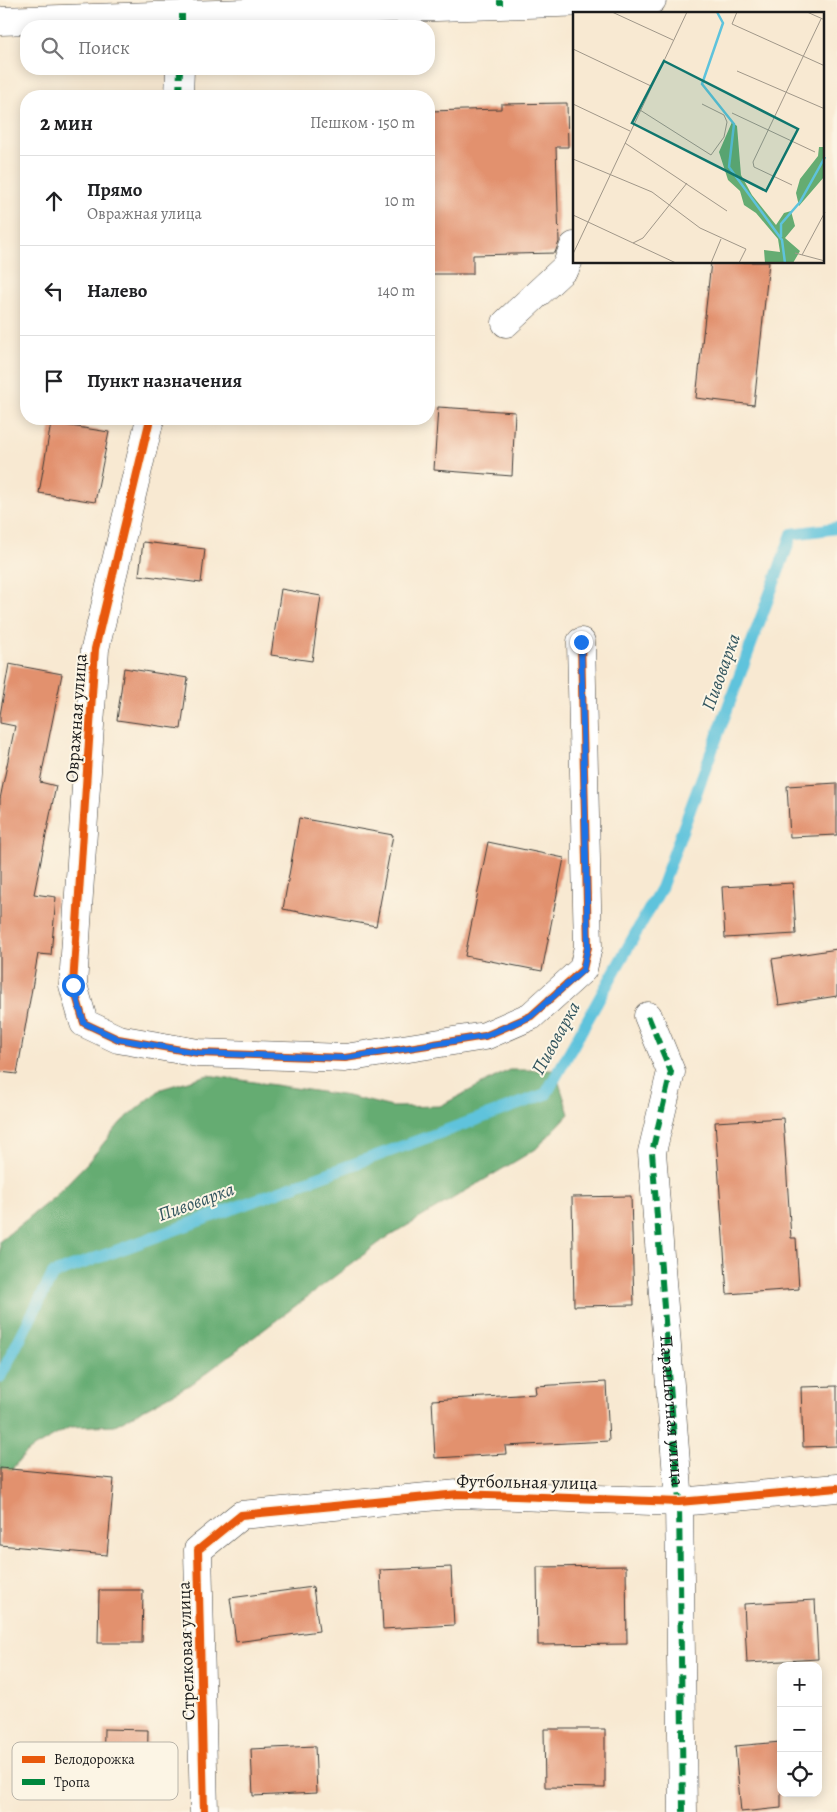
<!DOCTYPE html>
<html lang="ru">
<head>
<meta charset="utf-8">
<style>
  body { margin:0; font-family:Alegreya,serif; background:#f2f2f2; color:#202124 }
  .controls { position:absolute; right:15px; bottom:15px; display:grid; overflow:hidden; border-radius:10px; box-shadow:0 2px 12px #0003 }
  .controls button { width:45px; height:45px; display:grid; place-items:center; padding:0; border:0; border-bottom:1px solid #e0e0e0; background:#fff; color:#202124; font:25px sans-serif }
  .stop { position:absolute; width:15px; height:15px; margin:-11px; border:4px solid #1a73e8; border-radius:50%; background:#fff }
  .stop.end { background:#1a73e8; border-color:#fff; box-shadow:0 1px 5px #0008 }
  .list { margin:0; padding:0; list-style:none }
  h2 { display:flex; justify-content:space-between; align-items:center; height:65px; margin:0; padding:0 20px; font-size:21px }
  h2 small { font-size:16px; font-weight:400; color:#757577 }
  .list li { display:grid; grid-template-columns:32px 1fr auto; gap:15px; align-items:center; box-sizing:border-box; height:90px; padding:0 20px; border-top:1px solid #e0e0e0 }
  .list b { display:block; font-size:19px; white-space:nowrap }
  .list p { margin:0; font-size:16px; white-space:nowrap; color:#757577 }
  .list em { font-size:16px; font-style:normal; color:#757577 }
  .icon { flex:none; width:28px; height:28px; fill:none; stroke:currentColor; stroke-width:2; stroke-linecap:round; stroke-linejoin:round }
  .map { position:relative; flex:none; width:837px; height:1812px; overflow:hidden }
  .search { position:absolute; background:#fff; box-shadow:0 2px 12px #0003; left:20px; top:20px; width:415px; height:55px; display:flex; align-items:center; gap:12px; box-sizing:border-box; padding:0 18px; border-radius:20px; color:#757577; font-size:19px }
  .panel { position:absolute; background:#fff; box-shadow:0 2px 12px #0003; left:20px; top:90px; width:415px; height:335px; border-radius:20px }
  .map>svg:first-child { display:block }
</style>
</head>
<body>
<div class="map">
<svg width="837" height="1812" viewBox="0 0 837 1812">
  <rect width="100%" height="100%" fill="#fcf5e5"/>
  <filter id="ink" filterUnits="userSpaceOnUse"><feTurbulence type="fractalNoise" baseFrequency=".02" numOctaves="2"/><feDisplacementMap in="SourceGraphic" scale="10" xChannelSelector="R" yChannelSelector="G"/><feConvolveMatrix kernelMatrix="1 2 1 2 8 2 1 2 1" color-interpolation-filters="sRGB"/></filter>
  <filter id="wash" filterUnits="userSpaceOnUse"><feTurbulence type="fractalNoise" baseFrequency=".0096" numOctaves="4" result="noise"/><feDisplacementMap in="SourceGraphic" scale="20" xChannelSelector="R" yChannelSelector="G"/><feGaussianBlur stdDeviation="1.12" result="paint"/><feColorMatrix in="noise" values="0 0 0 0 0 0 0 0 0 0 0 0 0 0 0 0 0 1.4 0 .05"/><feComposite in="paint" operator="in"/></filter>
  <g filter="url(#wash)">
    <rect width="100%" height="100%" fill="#f8e9d2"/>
    <polygon fill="#65ac72" stroke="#406447" points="509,1070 555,1070 569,1114 536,1149 383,1240 193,1383 115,1425 70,1427 28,1451 0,1482 0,1241 53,1198 88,1162 121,1122 161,1089 208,1075 348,1096 392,1107 440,1106"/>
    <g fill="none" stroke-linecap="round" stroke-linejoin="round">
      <polyline stroke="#5ec3dc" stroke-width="12" points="0,1377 53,1274 546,1094 661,888 792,534 837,528"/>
    </g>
    <g id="blocks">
      <g fill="#e2916e">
        <polygon points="567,103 568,147 556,147 559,242 555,253 473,255 473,274 429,274 429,111 501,109 501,104"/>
        <polygon points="711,262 769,262 754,405 696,398"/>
        <polygon points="438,407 515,412 512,476 434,470"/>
        <polygon points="51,423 109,432 95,502 39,493"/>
        <polygon points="143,542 205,549 201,583 139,575"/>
        <polygon points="281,589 321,596 312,661 271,655"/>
        <polygon points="9,664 62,674 40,782 56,786 34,894 56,897 51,955 38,954 17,1074 0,1072 0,799 15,726 0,723 0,715"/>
        <polygon points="124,668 188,678 181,729 117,720"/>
        <polygon points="837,783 837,835 790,837 787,786"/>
        <polygon points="299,818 393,835 376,926 283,909"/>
        <polygon points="488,842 564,858 542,971 465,956"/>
        <polygon points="793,883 796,934 725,938 722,887"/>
        <polygon points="837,949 837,996 779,1005 772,959"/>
        <polygon points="783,1118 791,1238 796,1238 799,1289 727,1294 715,1122"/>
        <polygon points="631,1196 634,1305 574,1306 572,1197"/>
        <polygon points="606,1382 609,1441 505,1446 506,1454 435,1458 432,1400 536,1394 535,1386"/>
        <polygon points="837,1386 837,1446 803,1447 801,1387"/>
        <polygon points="0,1468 114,1479 107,1555 0,1545"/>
        <polygon points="626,1566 627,1644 538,1645 537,1567"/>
        <polygon points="451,1567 454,1625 383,1629 380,1570"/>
        <polygon points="313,1587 319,1631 236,1642 230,1598"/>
        <polygon points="99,1590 143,1590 142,1643 98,1643"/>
        <polygon points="815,1600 818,1659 747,1663 744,1604"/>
        <polygon points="104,1729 148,1730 147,1782 103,1781"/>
        <polygon points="544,1729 605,1729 605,1788 545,1787"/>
        <polygon points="781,1742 781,1808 741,1812 735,1746"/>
        <polygon points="315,1746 317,1793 253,1796 251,1749"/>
      </g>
    </g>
  </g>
  <g filter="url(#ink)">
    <use href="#blocks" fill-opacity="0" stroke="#3d3b37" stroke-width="1"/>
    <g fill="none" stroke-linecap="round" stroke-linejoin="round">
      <g stroke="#3d3b37" stroke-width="29">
        <g id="minor">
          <polyline points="0,21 652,0"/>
          <polyline points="179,96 180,69"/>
          <polyline points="506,323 566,267 574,246"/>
          <polyline points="150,419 95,649 73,985 84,1023 118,1039 198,1053 345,1058 485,1036 531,1016 583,969 588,947 581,642"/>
          <path id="s1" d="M648,1016L671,1072L652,1152L679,1502L683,1812"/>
          <polyline points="204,1812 198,1550 241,1515 458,1494 679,1502 837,1488"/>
        </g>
      </g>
      <use href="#minor" stroke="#fff" stroke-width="28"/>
      <g stroke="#00873e" stroke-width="6" stroke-dasharray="12 6" stroke-linecap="butt">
        <polyline points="500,0 500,5"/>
        <polyline points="182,26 182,14"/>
        <polyline points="179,96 180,69"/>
        <polyline points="648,1016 671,1072 652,1152 679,1502 683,1812"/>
      </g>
      <g stroke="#fcf5e5" stroke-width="11">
        <g id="cycleway">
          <polyline points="150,419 95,649 73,985 84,1023 118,1039 198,1053 345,1058 485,1036 531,1016 583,969 588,947 581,642"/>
          <polyline points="204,1812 198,1550 241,1515 458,1494 679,1502 837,1488"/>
        </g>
      </g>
      <use href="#cycleway" stroke="#e8590c" stroke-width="8"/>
    </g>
  </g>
  <g fill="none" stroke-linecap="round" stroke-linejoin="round" filter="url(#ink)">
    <polyline stroke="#1a73e8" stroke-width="6" points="73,985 84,1023 118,1039 198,1053 345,1058 485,1036 531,1016 583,970 588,946 581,642"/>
  </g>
  <g text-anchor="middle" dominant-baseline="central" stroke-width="4" stroke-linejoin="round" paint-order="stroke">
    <g font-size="18" fill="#1c1c1c" stroke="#fcf5e5">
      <text transform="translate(76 718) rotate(-86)">Овражная улица</text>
      <text stroke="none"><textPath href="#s1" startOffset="402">Парашютная улица</textPath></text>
      <text transform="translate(527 1482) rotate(1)">Футбольная улица</text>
      <text transform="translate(186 1651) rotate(-92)">Стрелковая улица</text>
    </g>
    <g font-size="19" font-style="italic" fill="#33565f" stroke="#fcf5e5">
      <text transform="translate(721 672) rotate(-70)">Пивоварка</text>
      <text transform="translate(556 1038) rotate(-61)">Пивоварка</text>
      <text transform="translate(196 1202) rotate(-20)">Пивоварка</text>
    </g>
  </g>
  <g transform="translate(573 12)">
    <rect width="251" height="251" fill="#f8e9d2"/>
    <path d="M159,110L164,114L168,163L179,183L203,213L211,201L218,199L222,214L212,226L227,239L220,251H192L191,238L207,240L205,227L183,201L171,193L167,179L155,168L146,140ZM246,135H251V165L226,194L223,181L227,167L245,144Z" fill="#65ac72"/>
    <path fill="none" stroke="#5ec3dc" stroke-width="2.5" d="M144,0L150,11L129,72L161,112L156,155L209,228L212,251M208,225V212L227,190L252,145"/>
    <path fill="none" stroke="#a09789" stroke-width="1" d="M39,0L100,28M164,0L159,12L252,54M234,0L252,8M0,37L78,74M164,59L252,97M0,92L57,119M67,98L138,143L151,125L154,110L151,103L129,92M159,101L242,140M52,131L154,199M0,147L79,180L127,216L173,237L166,251M219,173L181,155L180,150L248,7M0,203L103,251M60,231L70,226L114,171M222,241L252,249M0,242L114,0M229,243L252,200M138,251L148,227"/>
    <path fill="#0f766e" fill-opacity="0.15" stroke="#0f766e" stroke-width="2.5" d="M91,49L225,117L193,179L59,111Z"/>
    <rect width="251" height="251" fill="none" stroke="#1c1c1c" stroke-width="2.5"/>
  </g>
  <rect x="12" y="1742" width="166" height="58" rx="8" fill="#fcf5e5" stroke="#b9b4a9" stroke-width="1"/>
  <rect x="22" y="1756" width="23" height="7" fill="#e8590c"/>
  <rect x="22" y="1779" width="23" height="6" fill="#00873e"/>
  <g font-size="14" fill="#1c1c1c">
    <text x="54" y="1764">Велодорожка</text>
    <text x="54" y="1787">Тропа</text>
  </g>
</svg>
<div class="controls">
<button>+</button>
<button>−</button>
<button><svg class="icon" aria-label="locate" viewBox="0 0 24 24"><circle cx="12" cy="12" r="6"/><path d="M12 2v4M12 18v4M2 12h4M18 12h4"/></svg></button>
</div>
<div class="stop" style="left:73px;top:985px"></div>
<div class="stop end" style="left:581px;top:642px"></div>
<div class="search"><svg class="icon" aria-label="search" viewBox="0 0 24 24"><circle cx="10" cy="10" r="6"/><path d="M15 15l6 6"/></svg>Поиск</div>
<section class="panel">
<h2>2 мин<small>Пешком · 150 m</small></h2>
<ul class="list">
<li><svg class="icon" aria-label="ahead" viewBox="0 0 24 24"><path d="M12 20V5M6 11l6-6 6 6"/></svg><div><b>Прямо</b><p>Овражная улица</p></div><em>10 m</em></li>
<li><svg class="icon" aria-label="left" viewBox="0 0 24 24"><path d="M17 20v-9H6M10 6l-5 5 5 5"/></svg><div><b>Налево</b></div><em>140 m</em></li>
<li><svg class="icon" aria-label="arrive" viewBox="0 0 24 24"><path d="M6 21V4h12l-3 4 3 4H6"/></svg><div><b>Пункт назначения</b></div></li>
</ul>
</section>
</div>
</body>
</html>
